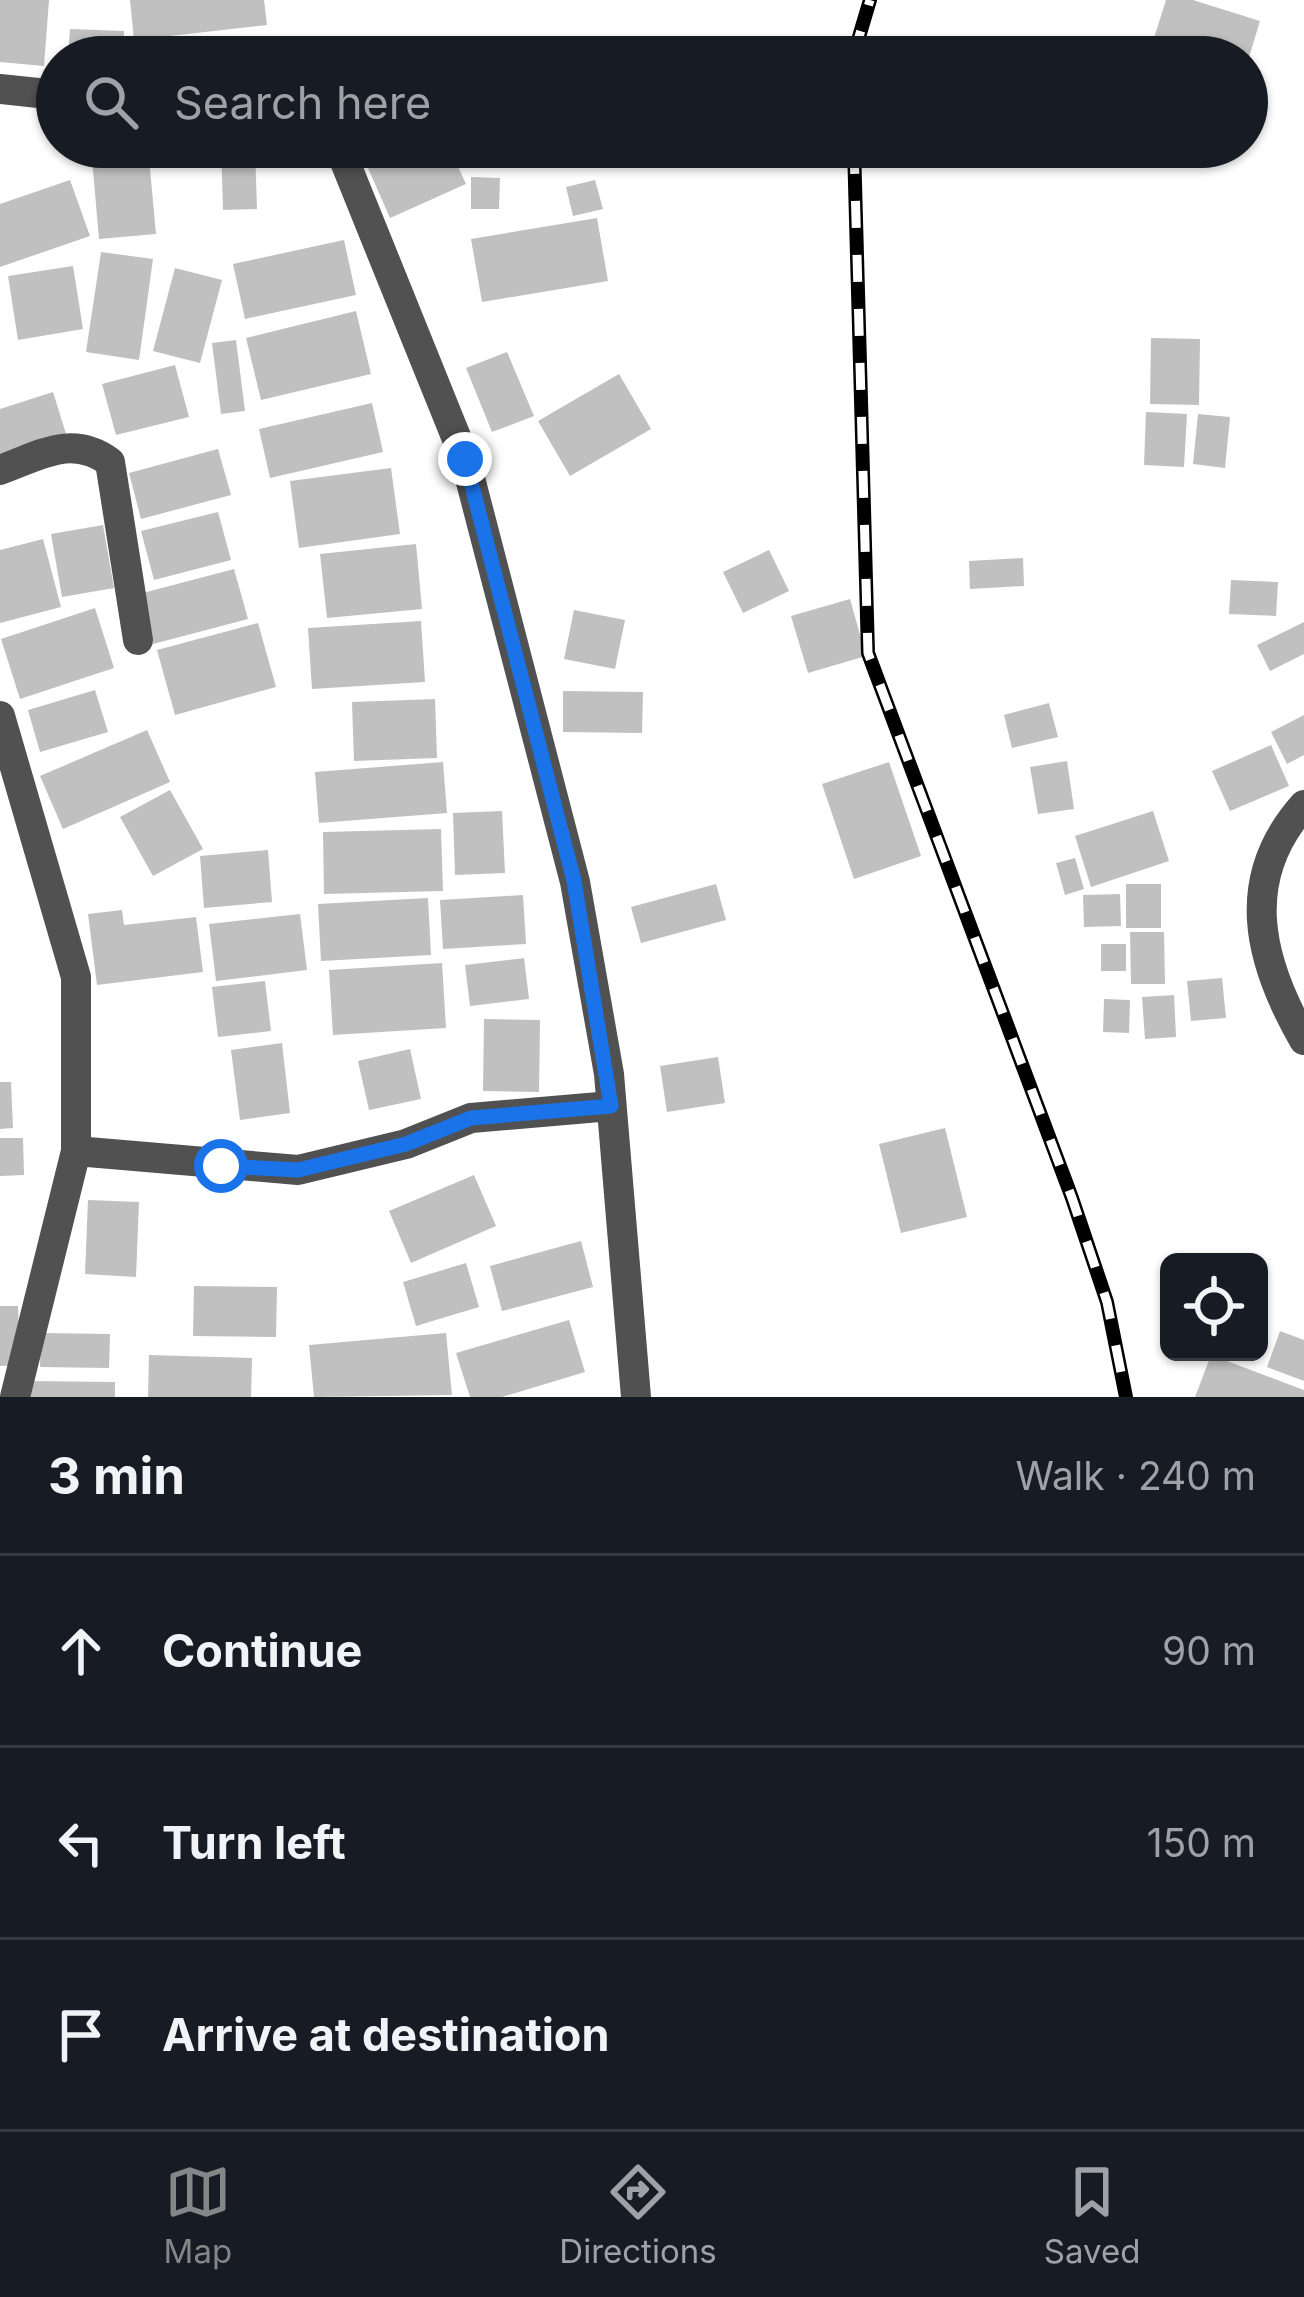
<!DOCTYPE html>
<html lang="en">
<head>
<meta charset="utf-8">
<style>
  body { margin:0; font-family:Inter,sans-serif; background:#20242c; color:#f1f3f6 }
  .controls { position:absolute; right:36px; bottom:36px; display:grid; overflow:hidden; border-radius:18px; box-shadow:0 3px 9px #0004 }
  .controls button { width:108px; height:108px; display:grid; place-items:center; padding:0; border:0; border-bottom:3px solid #363941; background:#171b24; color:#f1f3f6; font:60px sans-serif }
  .stop { position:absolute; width:36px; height:36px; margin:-27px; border:9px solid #1a73e8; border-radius:50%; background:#fff }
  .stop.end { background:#1a73e8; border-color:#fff; box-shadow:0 3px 12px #0008 }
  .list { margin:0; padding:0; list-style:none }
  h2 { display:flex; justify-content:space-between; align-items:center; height:156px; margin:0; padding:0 48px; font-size:51px }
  h2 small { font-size:39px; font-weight:400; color:#9ea1a6 }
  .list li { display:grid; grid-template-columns:78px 1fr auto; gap:36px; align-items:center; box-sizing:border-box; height:192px; padding:0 48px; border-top:3px solid #363941 }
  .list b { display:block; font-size:45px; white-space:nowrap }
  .list em { font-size:39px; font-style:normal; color:#9ea1a6 }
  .icon { flex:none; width:66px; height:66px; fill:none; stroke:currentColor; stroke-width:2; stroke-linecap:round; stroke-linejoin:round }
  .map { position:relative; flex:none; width:1304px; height:1397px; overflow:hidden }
  .search { position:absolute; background:#171b24; box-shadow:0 3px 9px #0004; left:36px; right:36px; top:36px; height:132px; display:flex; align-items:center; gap:30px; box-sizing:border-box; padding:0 42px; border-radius:66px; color:#9ea1a6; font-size:45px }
  .sheet { height:732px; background:#171b24 }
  nav { display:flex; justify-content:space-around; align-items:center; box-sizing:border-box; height:168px; border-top:3px solid #363941; background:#171b24; font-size:33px; color:#9ea1a6 }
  nav a { display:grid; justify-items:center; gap:6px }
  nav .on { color:#858687 }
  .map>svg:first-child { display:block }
</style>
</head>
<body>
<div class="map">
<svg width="1304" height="1397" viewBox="0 0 1304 1397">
  <rect width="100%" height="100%" fill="#fff"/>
  <g fill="#c0c0c0">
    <polygon points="0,0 49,0 44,66 0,62"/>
    <polygon points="130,0 264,0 267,25 134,40"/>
    <polygon points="1166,0 1193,0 1260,21 1249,57 1148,57"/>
    <polygon points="70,29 124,31 123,57 68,57"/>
    <polygon points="227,39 229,57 139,57 138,49"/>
    <polygon points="91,147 148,147 156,234 99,239"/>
    <polygon points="165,147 212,147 213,153 165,154"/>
    <polygon points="221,147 255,147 257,209 223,210"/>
    <polygon points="415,147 449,147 466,184 390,218 368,168"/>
    <polygon points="513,147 553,147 555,159 514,163"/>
    <polygon points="471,177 500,178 499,209 471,209"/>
    <polygon points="70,180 90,236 0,267 0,204"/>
    <polygon points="595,180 603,209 573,216 566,187"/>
    <polygon points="597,218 608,281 482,302 471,239"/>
    <polygon points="344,240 356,295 245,319 233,264"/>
    <polygon points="101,252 153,259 139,360 86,352"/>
    <polygon points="73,266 83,329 18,340 8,276"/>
    <polygon points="175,268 222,280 200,363 153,351"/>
    <polygon points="356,311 371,374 261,400 246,338"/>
    <polygon points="1151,338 1200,339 1199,405 1150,404"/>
    <polygon points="236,340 245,411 221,414 212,343"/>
    <polygon points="507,352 534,416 492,432 466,368"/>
    <polygon points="175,365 189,417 116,435 102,384"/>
    <polygon points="619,374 651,429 570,476 538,421"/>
    <polygon points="53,392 67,437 0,458 0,409"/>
    <polygon points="372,403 383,452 270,478 259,429"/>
    <polygon points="1146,412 1187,414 1184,467 1144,465"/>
    <polygon points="1198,414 1230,417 1225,468 1193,464"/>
    <polygon points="218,449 231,495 141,519 129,473"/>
    <polygon points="391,468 400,534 299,548 290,481"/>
    <polygon points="218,512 231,560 154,580 141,531"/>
    <polygon points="103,525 114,588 62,597 51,534"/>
    <polygon points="43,539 61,607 0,623 0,550"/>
    <polygon points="416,544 422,609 327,618 320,554"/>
    <polygon points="769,550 789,591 743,613 723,572"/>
    <polygon points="1023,558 1024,586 970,589 969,561"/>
    <polygon points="234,569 248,619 153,644 139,594"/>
    <polygon points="1231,580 1278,582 1276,616 1229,614"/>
    <polygon points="850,599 866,656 808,673 791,616"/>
    <polygon points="95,608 114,668 20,699 1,639"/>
    <polygon points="574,610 625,620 615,669 564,659"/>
    <polygon points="421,621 425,682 312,689 308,628"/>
    <polygon points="1304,622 1304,654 1270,671 1257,645"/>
    <polygon points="258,623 276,687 175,715 157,650"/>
    <polygon points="95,690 108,732 40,752 28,710"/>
    <polygon points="563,691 643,692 642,733 563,732"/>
    <polygon points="435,699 437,758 354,761 352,702"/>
    <polygon points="1049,703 1058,737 1012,748 1004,715"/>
    <polygon points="1304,715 1304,755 1287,764 1271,732"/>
    <polygon points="147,730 170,782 63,829 40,776"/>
    <polygon points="1271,745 1289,786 1230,811 1212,771"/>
    <polygon points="1067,761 1074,809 1038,814 1030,767"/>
    <polygon points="443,762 447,813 319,823 315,772"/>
    <polygon points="889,762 921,856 854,879 822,784"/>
    <polygon points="170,790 203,849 153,876 120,817"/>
    <polygon points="502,811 505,873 455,875 453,813"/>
    <polygon points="1153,811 1169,861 1091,887 1075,836"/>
    <polygon points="441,829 443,891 324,894 323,832"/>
    <polygon points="268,850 272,902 204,908 200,856"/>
    <polygon points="1075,858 1084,889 1065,895 1056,863"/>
    <polygon points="716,884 726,920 641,943 631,907"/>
    <rect x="1126" y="884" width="35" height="44"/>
    <polygon points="1120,894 1121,926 1084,927 1083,895"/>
    <polygon points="523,895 526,944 443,949 440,900"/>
    <polygon points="428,898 431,955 321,961 318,904"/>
    <polygon points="122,910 124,925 196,917 203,972 97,985 88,914"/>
    <polygon points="300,914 307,970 216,981 209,924"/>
    <polygon points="1130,932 1164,932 1165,984 1131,984"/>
    <rect x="1101" y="944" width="25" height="27"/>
    <polygon points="524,958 529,999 470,1006 465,965"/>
    <polygon points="442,963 446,1028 333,1035 329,970"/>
    <polygon points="1222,978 1226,1018 1191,1021 1187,981"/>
    <polygon points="265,981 271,1031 218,1037 212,987"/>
    <polygon points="1174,995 1176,1037 1145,1039 1142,997"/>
    <polygon points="1104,999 1130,1000 1129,1033 1103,1032"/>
    <polygon points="484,1019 540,1020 539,1092 483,1091"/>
    <polygon points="282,1043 290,1113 240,1120 231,1050"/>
    <polygon points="410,1049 421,1099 369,1110 358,1061"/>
    <polygon points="718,1057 725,1103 667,1112 660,1066"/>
    <polygon points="0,1082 11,1082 13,1128 0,1129"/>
    <polygon points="945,1128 967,1217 901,1233 879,1144"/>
    <polygon points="0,1138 23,1138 24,1175 0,1176"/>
    <polygon points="474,1175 496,1226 411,1263 389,1211"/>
    <polygon points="88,1200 139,1202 136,1277 85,1274"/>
    <polygon points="581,1241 593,1287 502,1311 490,1266"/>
    <polygon points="466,1263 479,1307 416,1326 403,1282"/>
    <polygon points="194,1286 277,1287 276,1337 193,1336"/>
    <polygon points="0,1306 18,1306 20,1365 0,1366"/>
    <polygon points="569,1320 585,1372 502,1397 470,1397 456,1353"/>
    <polygon points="1280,1331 1304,1340 1304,1381 1267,1367"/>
    <polygon points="41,1333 110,1334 109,1368 40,1367"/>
    <polygon points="446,1333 452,1395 314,1397 309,1345"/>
    <polygon points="149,1355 252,1358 251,1397 148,1397"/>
    <polygon points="1211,1355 1304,1390 1304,1397 1195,1397"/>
    <polygon points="29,1381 115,1382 115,1397 29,1397"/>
  </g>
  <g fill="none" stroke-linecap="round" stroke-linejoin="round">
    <g stroke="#515151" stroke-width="30">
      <polyline points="0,89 57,95"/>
      <polyline points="339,147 465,459 575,882 609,1074 636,1397"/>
      <path d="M0,470C41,455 72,434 110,462L138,640"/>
      <polyline points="0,716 76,977 76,1151 15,1397"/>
      <path d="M1304,805C1238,879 1258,960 1304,1040"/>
      <polyline points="76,1151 298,1170 406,1144 471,1118 611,1106"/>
    </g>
    <g stroke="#000" stroke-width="14">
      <g id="rail">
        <polyline points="853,57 870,0"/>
        <polyline points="854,147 868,653 1072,1198 1107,1302 1126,1397"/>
      </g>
    </g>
    <use href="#rail" stroke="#fff" stroke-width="9" stroke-dasharray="27" stroke-linecap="butt"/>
  </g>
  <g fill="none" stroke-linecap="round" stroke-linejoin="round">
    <polyline stroke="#1a73e8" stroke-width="15" points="221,1166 298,1170 406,1144 471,1118 611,1106 574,881 465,459"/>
  </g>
</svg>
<div class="controls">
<button><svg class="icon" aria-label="locate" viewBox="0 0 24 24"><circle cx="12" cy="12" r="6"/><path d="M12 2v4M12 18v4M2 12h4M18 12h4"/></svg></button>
</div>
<div class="stop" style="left:221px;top:1166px"></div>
<div class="stop end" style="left:465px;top:459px"></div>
<div class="search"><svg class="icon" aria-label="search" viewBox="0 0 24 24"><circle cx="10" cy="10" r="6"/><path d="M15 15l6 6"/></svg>Search here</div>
</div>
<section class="sheet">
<h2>3 min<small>Walk · 240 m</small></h2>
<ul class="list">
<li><svg class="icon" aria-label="ahead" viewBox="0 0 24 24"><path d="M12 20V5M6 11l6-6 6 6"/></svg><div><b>Continue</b></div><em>90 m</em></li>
<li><svg class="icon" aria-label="left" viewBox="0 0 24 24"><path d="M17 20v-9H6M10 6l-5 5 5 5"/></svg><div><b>Turn left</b></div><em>150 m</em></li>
<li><svg class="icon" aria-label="arrive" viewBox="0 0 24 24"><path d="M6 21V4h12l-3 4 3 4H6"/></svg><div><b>Arrive at destination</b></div></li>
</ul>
</section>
<nav>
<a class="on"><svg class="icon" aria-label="map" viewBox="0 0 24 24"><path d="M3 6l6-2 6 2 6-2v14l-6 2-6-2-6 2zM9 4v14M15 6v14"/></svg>Map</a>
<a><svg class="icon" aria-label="directions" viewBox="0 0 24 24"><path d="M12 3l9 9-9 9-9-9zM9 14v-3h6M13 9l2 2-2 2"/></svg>Directions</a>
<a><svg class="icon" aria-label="saved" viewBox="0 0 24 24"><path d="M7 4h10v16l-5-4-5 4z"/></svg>Saved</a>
</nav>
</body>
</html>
